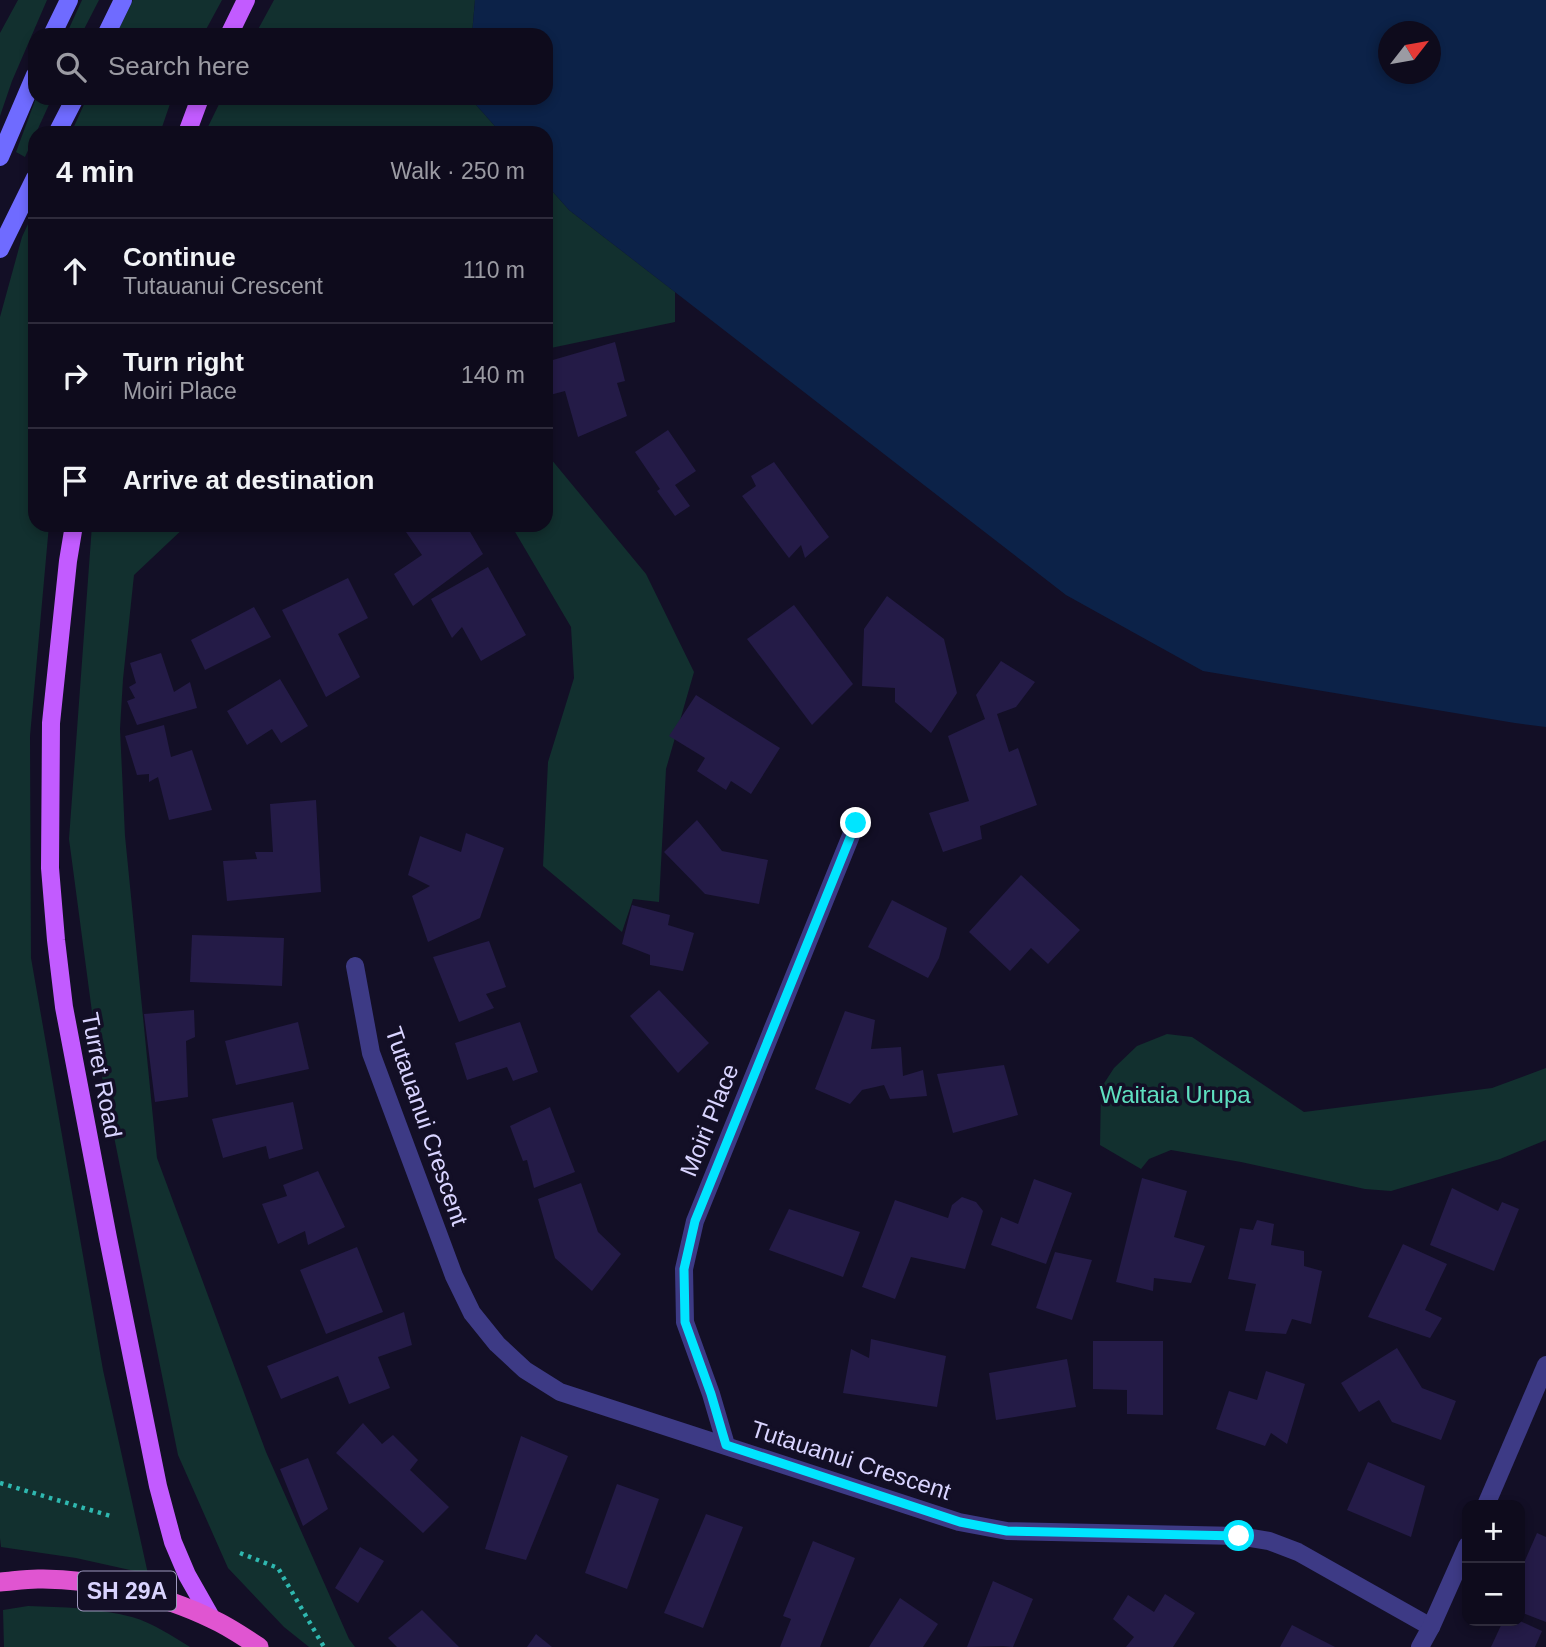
<!DOCTYPE html>
<html lang="en">
<head>
<meta charset="utf-8">
<style>
  body { margin:0; font-family:Arial,sans-serif; background:#1c1929; color:#f1f3f6 }
  .controls { position:absolute; right:21px; bottom:21px; display:grid; overflow:hidden; border-radius:14px; box-shadow:0 4px 10px #0003 }
  .controls button { width:63px; height:63px; display:grid; place-items:center; padding:0; border:0; border-bottom:2px solid #2e2b3b; background:#0e0b1c; color:#f1f3f6; font:35px sans-serif }
  .compass { position:absolute; left:1378px; top:21px; width:63px; height:63px; border-radius:50%; background:#0e0b1c; box-shadow:0 4px 10px #0003; rotate:59deg }
  .stop { position:absolute; width:21px; height:21px; margin:-16px; border:5px solid #00e5ff; border-radius:50%; background:#fff }
  .stop.end { background:#00e5ff; border-color:#fff; box-shadow:0 2px 7px #0008 }
  .list { margin:0; padding:0; list-style:none }
  h2 { display:flex; justify-content:space-between; align-items:center; height:91px; margin:0; padding:0 28px; font-size:30px }
  h2 small { font-size:23px; font-weight:400; color:#9b9ba3 }
  .list li { display:grid; grid-template-columns:46px 1fr auto; gap:21px; align-items:center; box-sizing:border-box; height:105px; padding:0 28px; border-top:2px solid #2e2b3b }
  .list b { display:block; font-size:26px; white-space:nowrap }
  .list p { margin:0; font-size:23px; white-space:nowrap; color:#9b9ba3 }
  .list em { font-size:23px; font-style:normal; color:#9b9ba3 }
  .icon { flex:none; width:38px; height:38px; fill:none; stroke:currentColor; stroke-width:2; stroke-linecap:round; stroke-linejoin:round }
  .map { position:relative; flex:none; width:1546px; height:1647px; overflow:hidden }
  .search { position:absolute; background:#0e0b1c; box-shadow:0 4px 10px #0003; left:28px; top:28px; width:525px; height:77px; display:flex; align-items:center; gap:18px; box-sizing:border-box; padding:0 24px; border-radius:21px; color:#9b9ba3; font-size:26px }
  .panel { position:absolute; background:#0e0b1c; box-shadow:0 4px 10px #0003; left:28px; top:126px; width:525px; height:406px; border-radius:21px }
  .map>svg:first-child { display:block }
</style>
</head>
<body>
<div class="map">
<svg width="1546" height="1647" viewBox="0 0 1546 1647">
  <rect width="100%" height="100%" fill="#130f26"/>
  <g fill="#12302f">
    <polygon points="18,0 47,0 12,81 0,116 0,33"/>
    <polygon points="82,0 99,0 81,35 66,35"/>
    <polygon points="133,0 222,0 203,35 116,35"/>
    <polygon points="274,0 475,0 472,35 255,35"/>
    <polygon points="36,98 52,98 25,157 16,152"/>
    <polygon points="87,98 172,98 160,133 71,133"/>
    <polygon points="222,98 470,98 501,133 205,133"/>
    <polygon points="546,184 569,210 675,292 675,322 546,349"/>
    <polygon points="35,209 35,525 49,525 30,736 31,958 103,1370 148,1574 76,1558 1,1547 0,1538 0,317 22,237"/>
    <polygon points="546,453 646,574 694,672 666,769 659,902 633,899 622,932 543,866 548,762 574,678 571,627 511,525 546,525"/>
    <polygon points="92,525 187,525 134,575 123,679 120,729 125,836 157,1158 266,1452 349,1639 355,1647 309,1647 284,1627 228,1568 178,1455 98,1057 69,839"/>
    <polygon points="1167,1034 1192,1037 1304,1112 1492,1088 1546,1068 1546,1140 1500,1159 1391,1191 1365,1189 1241,1162 1171,1150 1149,1159 1141,1169 1100,1145 1101,1088 1114,1068 1137,1046"/>
    <path d="M28,1606C63,1607 98,1608 132,1617C153,1623 172,1636 190,1647H4L3,1610Z"/>
  </g>
  <path fill="#0c2248" fill-rule="evenodd" d="M475,0H1546V727L1515,723L1203,671L1066,595L569,210L546,184V133H501L470,98H546V35H472ZM1388,32H1430V74H1388Z"/>
  <g fill="#241b47">
    <polygon points="615,342 625,381 617,383 627,416 578,437 565,391 546,396 546,362"/>
    <polygon points="668,430 696,471 675,485 690,506 675,516 657,491 660,489 635,452"/>
    <polygon points="774,462 829,537 805,558 801,545 789,558 742,496 756,486 751,476"/>
    <polygon points="421,525 466,525 483,554 413,606 394,574 422,555 406,532"/>
    <polygon points="488,567 526,635 481,661 462,627 452,638 431,599"/>
    <polygon points="348,578 368,618 338,634 360,677 326,697 282,610"/>
    <polygon points="887,596 944,639 957,693 931,733 895,702 895,688 862,686 864,629"/>
    <polygon points="794,605 853,684 812,725 747,639"/>
    <polygon points="254,607 271,637 205,670 191,640"/>
    <polygon points="161,653 174,692 190,682 197,708 137,725 127,701 135,698 129,687 136,683 130,663"/>
    <polygon points="1001,661 1035,682 1016,707 997,714 1009,752 1018,748 1037,805 980,826 982,839 943,852 929,813 969,801 948,736 985,719 976,695"/>
    <polygon points="280,679 308,726 281,743 272,729 247,745 227,711"/>
    <polygon points="696,695 780,748 751,794 731,781 726,790 697,771 705,758 669,736"/>
    <polygon points="164,725 171,757 192,750 212,810 169,820 158,777 149,782 149,774 137,775 125,736"/>
    <polygon points="316,800 321,892 227,901 223,861 257,859 255,852 273,852 270,804"/>
    <polygon points="697,820 722,851 768,860 759,904 705,894 664,852"/>
    <polygon points="466,833 504,848 480,918 428,942 412,896 430,886 408,875 420,836 461,852"/>
    <polygon points="1021,875 1080,930 1048,964 1031,948 1010,971 969,932"/>
    <polygon points="892,900 947,928 939,958 928,978 868,947"/>
    <polygon points="632,905 670,915 668,925 694,933 683,971 650,965 650,955 622,944"/>
    <polygon points="192,935 284,938 282,986 190,982"/>
    <polygon points="489,941 506,987 486,994 494,1008 459,1022 433,957"/>
    <polygon points="659,990 709,1043 678,1073 630,1016"/>
    <polygon points="194,1010 195,1037 186,1041 188,1097 155,1102 144,1014"/>
    <polygon points="845,1011 875,1020 871,1049 901,1047 903,1076 923,1070 927,1096 890,1099 884,1085 862,1090 850,1104 815,1089"/>
    <polygon points="298,1022 309,1069 236,1085 225,1041"/>
    <polygon points="520,1022 538,1072 513,1081 507,1067 467,1080 455,1043"/>
    <polygon points="1004,1065 1018,1115 953,1133 937,1074"/>
    <polygon points="293,1102 303,1149 269,1159 266,1146 223,1158 212,1119"/>
    <polygon points="550,1107 575,1172 534,1188 527,1160 523,1161 510,1126"/>
    <polygon points="318,1171 345,1227 308,1245 305,1231 278,1244 262,1204 287,1196 283,1185"/>
    <polygon points="1142,1178 1187,1191 1174,1237 1205,1246 1191,1283 1154,1278 1153,1291 1116,1282"/>
    <polygon points="1034,1179 1072,1193 1046,1264 991,1245 1001,1217 1018,1224"/>
    <polygon points="581,1183 598,1232 621,1254 592,1291 555,1258 538,1199"/>
    <polygon points="1452,1188 1498,1211 1502,1202 1519,1209 1494,1271 1430,1245"/>
    <polygon points="962,1197 976,1202 983,1211 965,1269 911,1257 895,1299 862,1287 895,1200 948,1218 952,1205"/>
    <polygon points="789,1209 860,1232 843,1277 769,1250"/>
    <polygon points="1257,1220 1274,1224 1271,1245 1304,1251 1304,1266 1322,1271 1311,1324 1292,1319 1286,1334 1245,1331 1256,1284 1228,1279 1240,1228 1253,1230"/>
    <polygon points="1403,1244 1447,1264 1425,1310 1442,1318 1430,1338 1368,1317"/>
    <polygon points="357,1247 383,1312 326,1334 300,1270"/>
    <polygon points="1055,1252 1092,1260 1072,1320 1036,1308"/>
    <polygon points="404,1312 412,1345 378,1357 390,1388 349,1404 338,1376 281,1399 267,1366"/>
    <polygon points="871,1339 946,1356 937,1407 843,1393 851,1349 869,1358"/>
    <polygon points="1093,1341 1163,1341 1163,1415 1127,1414 1127,1390 1093,1389"/>
    <polygon points="1397,1348 1422,1388 1456,1401 1441,1440 1392,1422 1379,1400 1359,1412 1341,1383"/>
    <polygon points="1067,1359 1076,1407 996,1420 989,1373"/>
    <polygon points="1266,1371 1305,1384 1287,1444 1271,1433 1265,1446 1216,1429 1229,1391 1257,1400"/>
    <polygon points="363,1423 382,1444 393,1435 418,1460 410,1470 449,1507 423,1533 336,1453"/>
    <polygon points="521,1436 568,1456 526,1560 485,1549"/>
    <polygon points="308,1458 328,1509 303,1526 280,1469"/>
    <polygon points="1368,1462 1425,1486 1411,1537 1347,1510"/>
    <polygon points="617,1484 659,1499 627,1589 585,1573"/>
    <polygon points="706,1514 743,1527 703,1628 664,1613"/>
    <polygon points="1537,1533 1546,1537 1546,1622 1520,1612 1520,1572"/>
    <polygon points="813,1541 855,1558 820,1647 780,1647 791,1619 783,1616"/>
    <polygon points="360,1547 384,1561 358,1603 335,1588"/>
    <polygon points="993,1581 1033,1599 1013,1647 1003,1646 967,1647"/>
    <polygon points="1165,1594 1195,1613 1173,1647 1126,1647 1134,1637 1113,1619 1128,1595 1154,1612"/>
    <polygon points="900,1598 938,1624 923,1647 869,1647"/>
    <polygon points="422,1610 459,1647 397,1647 388,1638"/>
    <polygon points="1503,1621 1520,1621 1542,1631 1535,1647 1491,1647"/>
    <polygon points="1292,1625 1335,1647 1280,1647"/>
    <polygon points="536,1634 552,1647 527,1647"/>
  </g>
  <g fill="none" stroke-linecap="round" stroke-linejoin="round">
    <g stroke="#2fb8b0" stroke-width="4.5" stroke-dasharray="3.5 5" stroke-linecap="butt">
      <polyline points="0,1483 114,1517"/>
      <polyline points="240,1553 278,1568 324,1647"/>
    </g>
    <g stroke="#3d3a85" stroke-width="18">
      <polyline points="355,966 371,1053 454,1276 472,1313 497,1344 525,1370 560,1392 959,1522 1007,1531 1239,1536 1269,1541 1298,1552 1431,1627"/>
      <polyline points="726,1445 711,1394 685,1322 684,1269 695,1221 856,823"/>
      <polyline points="1486,1505 1546,1365"/>
      <polyline points="1420,1647 1431,1627 1467,1546"/>
    </g>
    <g stroke="#6f6bff" stroke-width="18">
      <polyline points="52,35 69,0"/>
      <polyline points="106,35 123,0"/>
      <polyline points="57,133 75,98"/>
      <polyline points="0,157 35,75"/>
      <polyline points="0,249 35,178"/>
    </g>
    <g stroke="#c25bff" stroke-width="18">
      <polyline points="229,35 246,0"/>
      <polyline points="187,133 200,98"/>
      <polyline points="74,525 68,561 51,723 50,868 56,940 64,1007 108,1238 158,1486 173,1542 187,1575 212,1619"/>
    </g>
    <path stroke="#e055d1" stroke-width="19" d="M0,1582C13,1581 25,1579 38,1579C91,1578 164,1595 212,1619C228,1626 244,1637 259,1647"/>
  </g>
  <g fill="none" stroke-linecap="round" stroke-linejoin="round">
    <polyline stroke="#00e5ff" stroke-width="9" points="856,823 695,1221 684,1269 685,1322 711,1394 726,1445 960,1522 1007,1531 1239,1536"/>
  </g>
  <g text-anchor="middle" dominant-baseline="central" stroke-width="7" stroke-linejoin="round" paint-order="stroke">
    <rect fill="#130f26" stroke="#9e99be" stroke-width="2" x="78" y="1571.5" width="98" height="39" rx="5"/>
    <g font-size="23" font-weight="bold" fill="#d9d4ff">
      <text x="127" y="1591">SH 29A</text>
    </g>
    <g font-size="24" fill="#d9d4ff" stroke="#130f26">
      <text transform="translate(102 1075) rotate(79)">Turret Road</text>
      <text transform="translate(709 1120) rotate(-68)">Moiri Place</text>
      <text transform="translate(427 1126) rotate(71)">Tutauanui Crescent</text>
      <text transform="translate(851 1460) rotate(18)">Tutauanui Crescent</text>
    </g>
    <g font-size="24" fill="#5fe0c0" stroke="#130f26">
      <text x="1175" y="1094">Waitaia Urupa</text>
    </g>
  </g>
</svg>
<div class="controls">
<button>+</button>
<button>−</button>
</div>
<svg class="compass" viewBox="-18 -18 36 36"><path d="M0-13l5 13h-10z" fill="#e53935"/><path d="M0 13l5-13h-10z" fill="#9b9ba3"/></svg>
<div class="stop" style="left:1239px;top:1536px"></div>
<div class="stop end" style="left:856px;top:823px"></div>
<div class="search"><svg class="icon" aria-label="search" viewBox="0 0 24 24"><circle cx="10" cy="10" r="6"/><path d="M15 15l6 6"/></svg>Search here</div>
<section class="panel">
<h2>4 min<small>Walk · 250 m</small></h2>
<ul class="list">
<li><svg class="icon" aria-label="ahead" viewBox="0 0 24 24"><path d="M12 20V5M6 11l6-6 6 6"/></svg><div><b>Continue</b><p>Tutauanui Crescent</p></div><em>110 m</em></li>
<li><svg class="icon" aria-label="right" viewBox="0 0 24 24"><path d="M7 20v-9h11M14 6l5 5-5 5"/></svg><div><b>Turn right</b><p>Moiri Place</p></div><em>140 m</em></li>
<li><svg class="icon" aria-label="arrive" viewBox="0 0 24 24"><path d="M6 21V4h12l-3 4 3 4H6"/></svg><div><b>Arrive at destination</b></div></li>
</ul>
</section>
</div>
</body>
</html>
